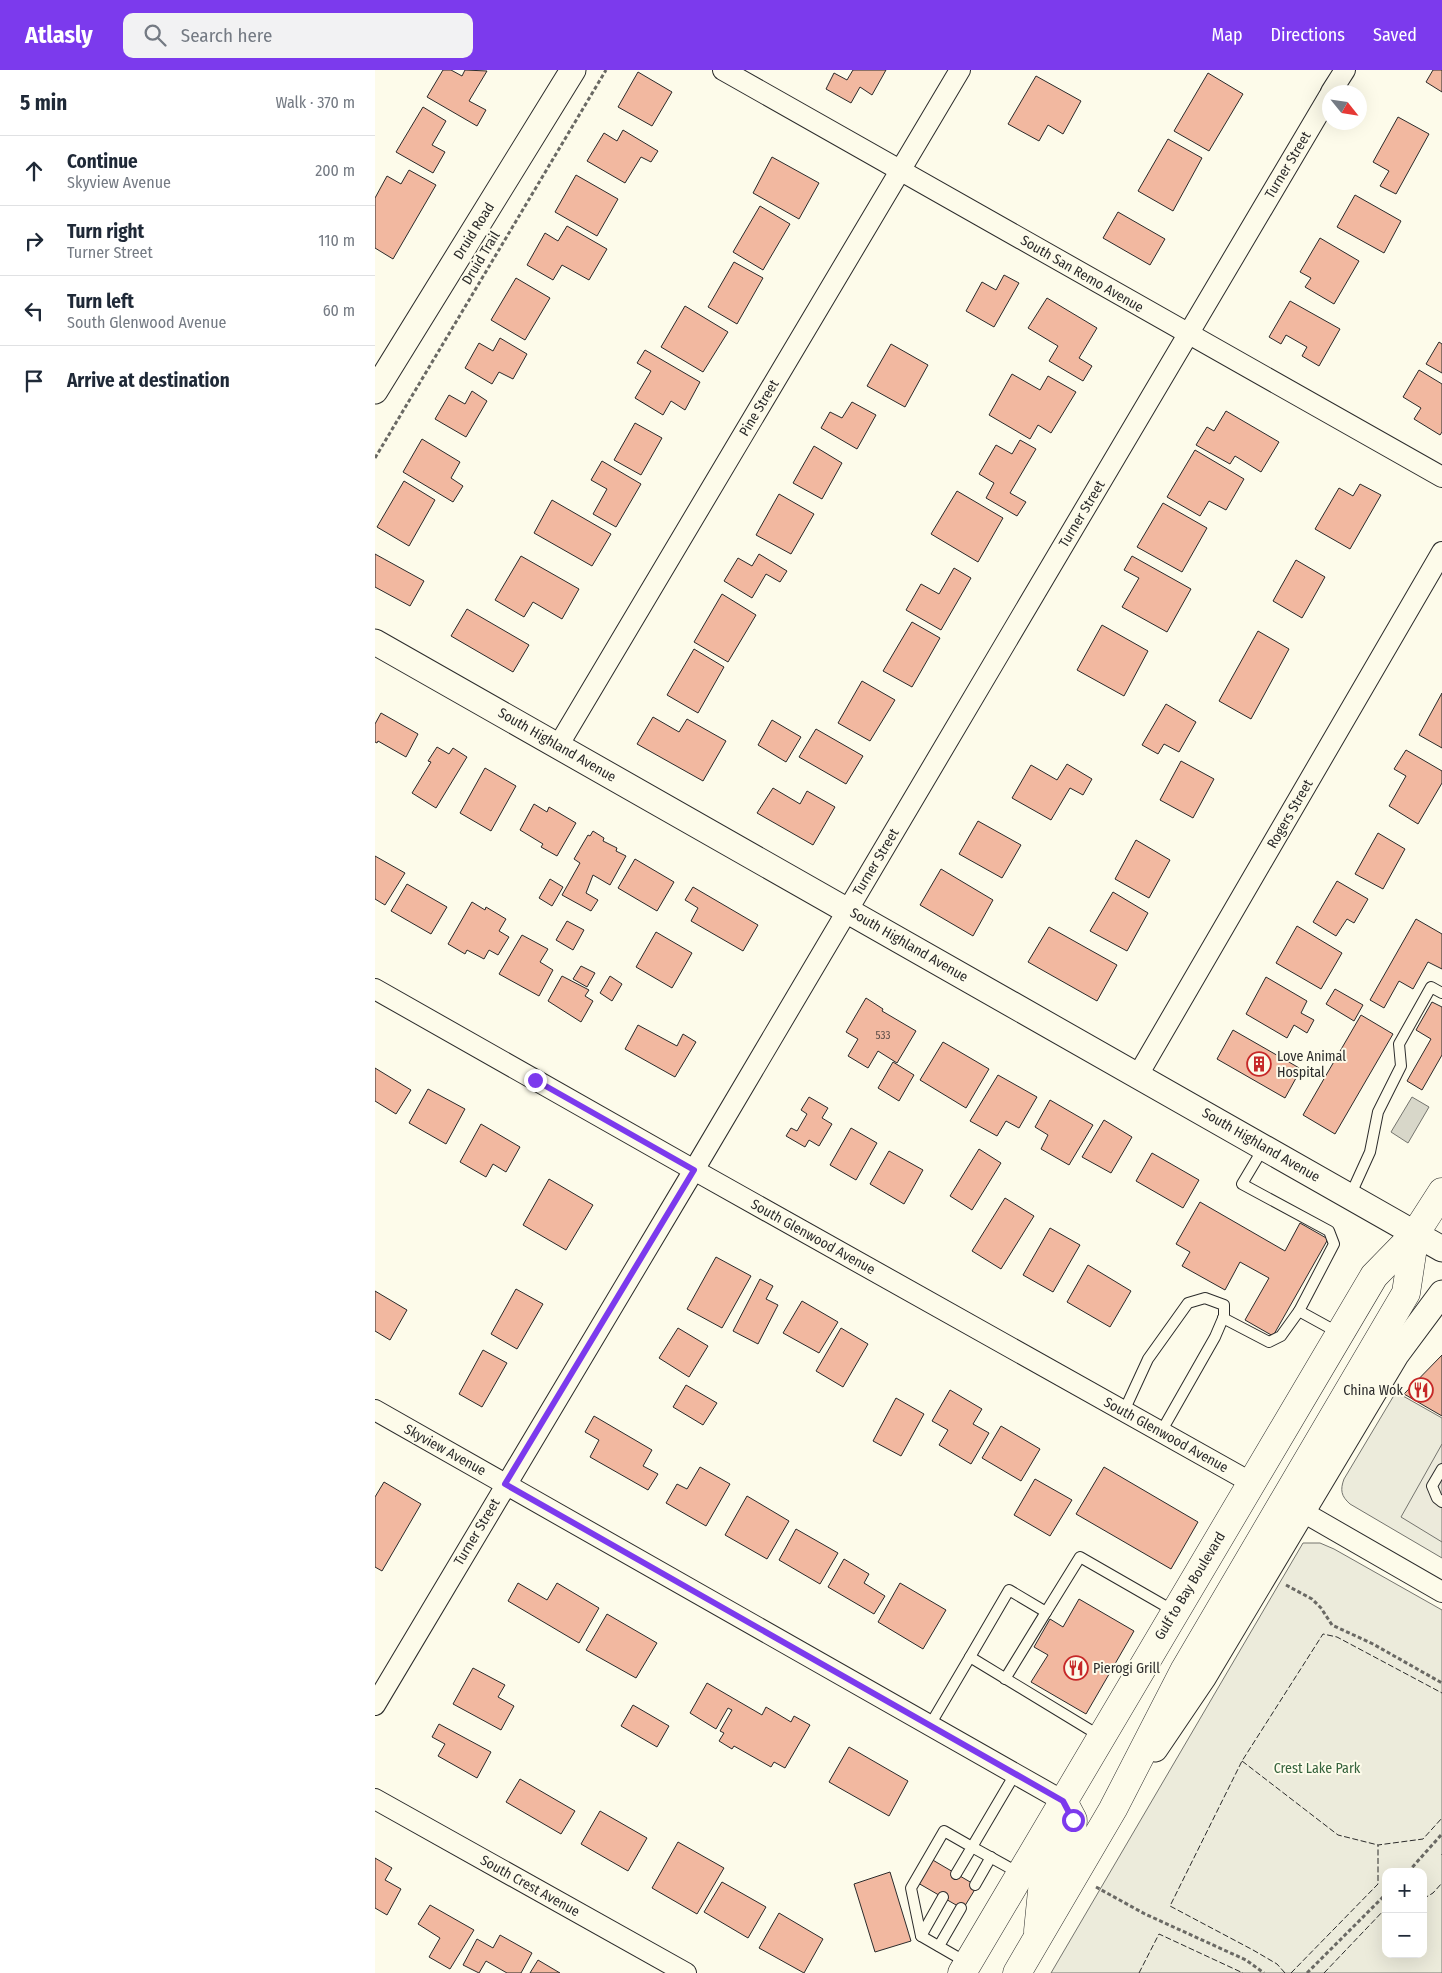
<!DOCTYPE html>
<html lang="en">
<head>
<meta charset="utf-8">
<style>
  body { margin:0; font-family:"Fira Sans Condensed",sans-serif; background:#f2f2f3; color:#1f2937 }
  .controls { position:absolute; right:15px; bottom:15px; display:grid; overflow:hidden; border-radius:10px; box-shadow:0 5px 20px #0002 }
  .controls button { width:45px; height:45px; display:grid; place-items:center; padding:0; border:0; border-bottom:1px solid #e0e1e3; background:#fff; color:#1f2937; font:25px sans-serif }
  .compass { position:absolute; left:947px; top:15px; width:45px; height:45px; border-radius:50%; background:#fff; box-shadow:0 5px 20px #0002; rotate:120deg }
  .stop { position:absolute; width:15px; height:15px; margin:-11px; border:4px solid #7c3aed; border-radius:50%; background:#fff }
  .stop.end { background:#7c3aed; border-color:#fff; box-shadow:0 1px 5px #0008 }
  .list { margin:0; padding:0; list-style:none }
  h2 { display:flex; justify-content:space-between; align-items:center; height:65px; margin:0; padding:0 20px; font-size:21px }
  h2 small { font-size:16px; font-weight:400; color:#747a83 }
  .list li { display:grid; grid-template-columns:32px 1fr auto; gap:15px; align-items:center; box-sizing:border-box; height:70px; padding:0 20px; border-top:1px solid #e0e1e3 }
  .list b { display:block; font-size:19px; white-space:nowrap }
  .list p { margin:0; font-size:16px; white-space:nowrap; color:#747a83 }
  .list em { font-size:16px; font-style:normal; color:#747a83 }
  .icon { flex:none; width:28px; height:28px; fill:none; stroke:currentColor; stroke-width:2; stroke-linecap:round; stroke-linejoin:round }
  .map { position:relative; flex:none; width:1067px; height:1903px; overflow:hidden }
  header { display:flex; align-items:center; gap:30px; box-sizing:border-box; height:70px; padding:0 25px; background:#7c3aed; color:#fff }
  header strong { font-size:24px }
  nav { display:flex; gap:28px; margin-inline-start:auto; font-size:18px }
  .search { width:350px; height:45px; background:#f2f2f3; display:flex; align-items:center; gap:12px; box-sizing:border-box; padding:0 18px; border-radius:10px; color:#747a83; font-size:19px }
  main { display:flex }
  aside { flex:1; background:#fff }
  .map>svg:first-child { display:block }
</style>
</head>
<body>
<header>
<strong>Atlasly</strong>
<div class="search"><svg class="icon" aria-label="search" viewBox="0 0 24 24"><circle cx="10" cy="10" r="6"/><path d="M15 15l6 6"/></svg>Search here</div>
<nav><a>Map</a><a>Directions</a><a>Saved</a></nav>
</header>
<main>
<aside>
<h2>5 min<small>Walk · 370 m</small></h2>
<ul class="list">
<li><svg class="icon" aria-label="ahead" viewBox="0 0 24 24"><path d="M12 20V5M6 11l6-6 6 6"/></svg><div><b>Continue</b><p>Skyview Avenue</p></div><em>200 m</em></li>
<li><svg class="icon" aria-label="right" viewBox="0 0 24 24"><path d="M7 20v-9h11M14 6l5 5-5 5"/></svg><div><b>Turn right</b><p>Turner Street</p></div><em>110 m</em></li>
<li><svg class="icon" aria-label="left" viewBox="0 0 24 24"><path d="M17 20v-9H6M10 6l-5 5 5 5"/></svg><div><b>Turn left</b><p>South Glenwood Avenue</p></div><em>60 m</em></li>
<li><svg class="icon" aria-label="arrive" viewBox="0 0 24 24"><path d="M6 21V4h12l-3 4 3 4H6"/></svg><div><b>Arrive at destination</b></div></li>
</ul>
</aside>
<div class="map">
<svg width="1067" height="1903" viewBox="0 0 1067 1903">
  <rect width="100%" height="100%" fill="#fdfbea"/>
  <g fill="#ecebdb" stroke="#74746e" fill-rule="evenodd">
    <path d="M1021,1322L1067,1348V1488L975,1434C966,1426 965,1420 969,1409Z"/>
    <path d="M928,1473H945L959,1479L1067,1540V1903H676ZM1011,1802H1048V1884H1011Z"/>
  </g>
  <polygon fill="#eceadb" stroke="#74746e" points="1067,1374 1067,1472 1026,1447"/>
  <polygon fill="#d8d7c9" stroke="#74746e" points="1037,1027 1054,1037 1033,1073 1016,1062"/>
  <g fill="#f2b8a0" stroke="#2b2b2b">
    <polygon points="68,0 76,0 87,6 90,0 112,1 94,31 111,40 102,56 52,27"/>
    <polygon points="478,0 511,0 497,25 485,17 476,33 451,19 459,3 472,10"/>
    <polygon points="1058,0 1067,0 1067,22 1051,12"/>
    <polygon points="263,2 297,22 277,56 243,37"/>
    <polygon points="833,3 868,24 834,81 799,61"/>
    <polygon points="661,6 706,31 688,64 673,55 664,71 633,54"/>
    <polygon points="48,37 71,51 57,75 70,82 58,103 21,82"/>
    <polygon points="1023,47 1054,64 1021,124 1005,116 1014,101 998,92"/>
    <polygon points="248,60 283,81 276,92 266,87 250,113 212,91 229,63 242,71"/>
    <polygon points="793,69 827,88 798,141 763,121"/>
    <polygon points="397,87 444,113 424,149 378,123"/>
    <polygon points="34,100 61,115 18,189 0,178 0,128 12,106 26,114"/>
    <polygon points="201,105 243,129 222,166 180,142"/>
    <polygon points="980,125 1026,151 1009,183 962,157"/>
    <polygon points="385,136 415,154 388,200 358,182"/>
    <polygon points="743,142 790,169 775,195 728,168"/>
    <polygon points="192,156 232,179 214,210 187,195 178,210 152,195 170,163 183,171"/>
    <polygon points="945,168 984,191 959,234 930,217 936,208 925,202"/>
    <polygon points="359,192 388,208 362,254 333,237"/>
    <polygon points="629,205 644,213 619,257 591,241 607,212 621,220"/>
    <polygon points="141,208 175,228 150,270 116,250"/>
    <polygon points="672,228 722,258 704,288 717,296 708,311 674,291 683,276 653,258"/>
    <polygon points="915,231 965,259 944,296 927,286 932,277 911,265 906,274 894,267"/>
    <polygon points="310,236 353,262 328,302 286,277"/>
    <polygon points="125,268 152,284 138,309 124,302 117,314 90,298 104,273 118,281"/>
    <polygon points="1064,272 1067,274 1067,303 1051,294"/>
    <polygon points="516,274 553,295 530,337 492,316"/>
    <polygon points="270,280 325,312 310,340 296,331 288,345 260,328 276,301 262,293"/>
    <polygon points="1044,300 1067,314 1067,362 1065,365 1039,349 1046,338 1028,327"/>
    <polygon points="637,304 665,320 673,306 701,322 676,363 663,355 655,369 614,345"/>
    <polygon points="97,321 112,331 91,367 60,349 74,325 90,334"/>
    <polygon points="477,332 501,345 482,379 446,358 455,342 467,348"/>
    <polygon points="851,341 904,372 886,402 860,386 855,394 821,375 832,357 839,361"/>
    <polygon points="260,353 287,368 266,405 239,390"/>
    <polygon points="47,369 85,392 76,408 88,416 78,432 28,402"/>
    <polygon points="645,370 661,379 635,423 651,432 642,446 611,428 619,413 604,404 621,375 637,384"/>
    <polygon points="439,376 467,393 447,429 418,413"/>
    <polygon points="820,380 869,409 851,440 834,431 825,446 792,427"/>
    <polygon points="227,391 266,414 241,457 218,444 232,419 216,410"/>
    <polygon points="29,411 60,430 34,476 2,457"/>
    <polygon points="985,414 1006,425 975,479 940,459 964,418 978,426"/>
    <polygon points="582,421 628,448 603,492 556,464"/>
    <polygon points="404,424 439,444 416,484 381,465"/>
    <polygon points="177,430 236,464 217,496 159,463"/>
    <polygon points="788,433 832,458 807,502 762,477"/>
    <polygon points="0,484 49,511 35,536 0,517"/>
    <polygon points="384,484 412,501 405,512 391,504 377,528 349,511 363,488 377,496"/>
    <polygon points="146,486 204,519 187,549 158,532 149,547 120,530"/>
    <polygon points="757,486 816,519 792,562 747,537 764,508 749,500"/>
    <polygon points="921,490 950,507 927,548 898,531"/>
    <polygon points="579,498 596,508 566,560 531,540 546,514 564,524"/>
    <polygon points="347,524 381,545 353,592 319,572"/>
    <polygon points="92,539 154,575 138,602 76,566"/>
    <polygon points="537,552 565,568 537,617 508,601"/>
    <polygon points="727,555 773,581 749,626 702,600"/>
    <polygon points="883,561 914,579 876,649 844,631"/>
    <polygon points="319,579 349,597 323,643 292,625"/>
    <polygon points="487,611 520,630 495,671 463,653"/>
    <polygon points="1067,623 1067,678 1044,665"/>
    <polygon points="791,634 821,652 804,682 789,674 783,684 767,675"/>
    <polygon points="6,643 43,664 31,687 3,671 2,673 0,672 0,654"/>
    <polygon points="278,647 304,662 312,649 351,671 328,711 262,674"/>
    <polygon points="397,650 426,667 411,692 383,675"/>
    <polygon points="441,659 488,686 471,714 424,687"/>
    <polygon points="62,677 74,684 78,678 92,687 61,738 37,723 56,692 53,691"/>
    <polygon points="1031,680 1067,701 1067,713 1043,754 1014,736 1031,706 1019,699"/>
    <polygon points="806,691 839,709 818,748 785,730"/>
    <polygon points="692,694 717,709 708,725 695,718 676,750 637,728 656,695 682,710"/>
    <polygon points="110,698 141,716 116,761 85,743"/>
    <polygon points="398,718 425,734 432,721 460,737 438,775 382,743"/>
    <polygon points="159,734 172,742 174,737 201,753 182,786 166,777 168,774 145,760"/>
    <polygon points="603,751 646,775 627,808 584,784"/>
    <polygon points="218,761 229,768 228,771 242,778 241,781 251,786 235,815 218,805 211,823 223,830 216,841 187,825 205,793 199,789 213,765 215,766"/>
    <polygon points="1003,763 1030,779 1008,819 980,804"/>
    <polygon points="761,770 795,790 774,828 740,809"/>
    <polygon points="0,786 30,803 10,835 0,829"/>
    <polygon points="260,789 299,812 282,841 243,818"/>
    <polygon points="566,799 618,830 598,866 545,835"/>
    <polygon points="175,809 188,817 177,836 164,828"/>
    <polygon points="962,811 993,829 979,853 972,849 961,866 938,852"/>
    <polygon points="32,814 72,837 56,864 16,841"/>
    <polygon points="318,817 383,855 368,881 316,851 323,838 310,830"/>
    <polygon points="738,822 773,843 752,881 715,861"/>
    <polygon points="97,832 110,840 111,837 131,849 124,861 134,867 123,885 114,880 109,889 92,880 90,884 73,874"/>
    <polygon points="1041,849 1067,864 1067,899 1053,892 1038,919 1024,911 1009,938 995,930"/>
    <polygon points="192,851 209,860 198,880 181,870"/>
    <polygon points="922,856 967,883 946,919 901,893"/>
    <polygon points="674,857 742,895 722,931 653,892"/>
    <polygon points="281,862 317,883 297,918 261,897"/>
    <polygon points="147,865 173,879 165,892 178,900 164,926 124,904"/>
    <polygon points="206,896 220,903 212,917 198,909"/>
    <polygon points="187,906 214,920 210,926 218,931 206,952 173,931"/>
    <polygon points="235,906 247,914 237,931 225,923"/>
    <polygon points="891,907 932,931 926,943 939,950 932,963 919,955 912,968 871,944"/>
    <polygon points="960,919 988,935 979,951 951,934"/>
    <polygon points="491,928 508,939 507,941 541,961 522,993 503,981 493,998 473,986 483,969 471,962"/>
    <polygon points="1057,932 1067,937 1067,985 1047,1020 1032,1011 1056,969 1041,960"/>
    <polygon points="986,945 1018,964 960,1064 928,1045"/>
    <polygon points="263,955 302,976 308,964 321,972 300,1007 250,979"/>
    <polygon points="858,960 926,999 910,1028 842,989"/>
    <polygon points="568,972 614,999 591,1038 545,1010"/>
    <polygon points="518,992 539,1005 524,1031 503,1018"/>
    <polygon points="0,998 36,1020 21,1044 0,1031"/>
    <polygon points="623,1005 662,1027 644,1058 631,1051 622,1066 595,1051"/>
    <polygon points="53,1019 90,1039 71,1074 34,1053"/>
    <polygon points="434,1027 453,1038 447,1048 457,1054 444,1076 434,1070 430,1077 411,1066 416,1058 422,1061 432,1044 426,1040"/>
    <polygon points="675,1030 718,1055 694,1095 666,1079 673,1065 660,1057"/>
    <polygon points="729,1050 757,1067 736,1103 707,1087"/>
    <polygon points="106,1054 145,1077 131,1102 118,1094 111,1107 85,1092"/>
    <polygon points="476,1058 502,1073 481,1110 455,1095"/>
    <polygon points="604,1079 626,1093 597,1140 575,1126"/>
    <polygon points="514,1081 548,1100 529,1134 495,1114"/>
    <polygon points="777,1083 824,1110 808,1138 761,1111"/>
    <polygon points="174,1109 218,1135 191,1180 148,1155"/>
    <polygon points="630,1128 659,1146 626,1199 597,1181"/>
    <polygon points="825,1132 910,1181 925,1153 953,1169 898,1266 870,1250 894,1208 865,1192 850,1220 807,1196 815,1182 801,1174"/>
    <polygon points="675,1158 705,1175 678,1222 648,1205"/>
    <polygon points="341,1187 376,1206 347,1258 312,1239"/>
    <polygon points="713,1195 756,1221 735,1257 692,1232"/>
    <polygon points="385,1209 398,1216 391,1229 403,1235 383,1274 358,1261"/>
    <polygon points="141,1219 168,1234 142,1279 116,1264"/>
    <polygon points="0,1221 32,1240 15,1270 0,1261"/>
    <polygon points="427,1231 463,1252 444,1283 408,1263"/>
    <polygon points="303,1258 333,1276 314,1307 284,1288"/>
    <polygon points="466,1258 493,1274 468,1317 441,1301"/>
    <polygon points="108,1280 132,1293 107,1337 84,1324"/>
    <polygon points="1067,1285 1067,1346 1029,1324"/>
    <polygon points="311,1315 342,1333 328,1355 298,1337"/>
    <polygon points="575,1320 607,1339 598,1354 614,1363 596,1394 564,1375 573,1360 557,1351"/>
    <polygon points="521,1328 549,1344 526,1386 498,1371"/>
    <polygon points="219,1346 277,1380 268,1396 283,1404 273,1420 215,1387 224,1370 210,1362"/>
    <polygon points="626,1356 665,1379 646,1411 607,1388"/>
    <polygon points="325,1397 355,1414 331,1456 291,1433 302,1414 312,1419"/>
    <polygon points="729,1397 823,1452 796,1499 701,1444"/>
    <polygon points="660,1409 697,1430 675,1466 639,1445"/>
    <polygon points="9,1412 46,1434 7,1501 0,1497 0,1427"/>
    <polygon points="372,1426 414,1451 392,1489 350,1465"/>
    <polygon points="421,1459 463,1483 445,1514 404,1490"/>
    <polygon points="469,1489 494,1504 489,1513 510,1526 499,1544 453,1517"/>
    <polygon points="143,1513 172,1530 182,1513 224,1538 204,1573 133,1531"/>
    <polygon points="525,1513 571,1540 548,1579 503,1552"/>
    <polygon points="704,1529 759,1561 711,1644 656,1612 673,1585 659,1577 675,1549 688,1557"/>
    <polygon points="232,1544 282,1573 261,1608 211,1580"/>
    <polygon points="98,1598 130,1615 123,1627 139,1636 126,1660 78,1634"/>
    <polygon points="332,1613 387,1645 391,1637 416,1652 419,1646 435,1655 410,1698 399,1692 396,1697 359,1676 357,1679 344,1671 349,1663 345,1661 357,1640 353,1638 341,1659 315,1643"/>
    <polygon points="258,1635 294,1656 282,1677 246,1656"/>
    <polygon points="64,1654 116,1682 102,1708 63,1686 70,1674 57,1667"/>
    <polygon points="474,1677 533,1711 514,1746 454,1712"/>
    <polygon points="145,1709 200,1741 186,1764 131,1732"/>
    <polygon points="225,1741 272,1768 253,1801 206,1774"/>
    <polygon points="303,1772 349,1798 322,1844 277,1818"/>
    <polygon points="0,1788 17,1798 10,1810 26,1819 12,1845 0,1838"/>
    <polygon points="556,1789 602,1816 588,1839 543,1813"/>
    <polygon points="515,1802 536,1871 500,1882 479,1814"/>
    <polygon points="347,1812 391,1837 373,1868 329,1842"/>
    <polygon points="55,1835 99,1860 75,1899 54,1887 65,1868 43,1854"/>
    <polygon points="404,1843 448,1869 429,1903 384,1878"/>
    <polygon points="125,1865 157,1883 146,1903 132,1903 111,1891 104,1903 88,1895 102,1869 118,1878"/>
    <polygon points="163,1890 185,1903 155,1903"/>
  </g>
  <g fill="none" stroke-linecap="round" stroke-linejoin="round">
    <g stroke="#2b2b2b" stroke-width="12">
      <g id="service">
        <polyline points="889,1077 867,1114 954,1161 959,1174 924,1241 964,1263"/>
        <polyline points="975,1126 995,1082 1003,1042 1026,996 1024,974 1056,917 1067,923"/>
        <polyline points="848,1248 894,1272 906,1266 924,1241"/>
        <polyline points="749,1341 773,1289 813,1233 830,1228 849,1235 849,1246 840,1267 786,1362"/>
        <polyline points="1067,1399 1057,1416 1062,1428 1067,1432"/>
        <polyline points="595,1587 634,1520 671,1542 705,1487 799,1541"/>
        <polyline points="630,1609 671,1542"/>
        <polyline points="555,1655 595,1587 725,1666"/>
        <polyline points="640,1704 597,1777 644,1803"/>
        <polyline points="600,1815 616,1787"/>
        <polyline points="568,1827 546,1866 591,1892"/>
        <polyline points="546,1866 536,1818 569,1761 597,1777 581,1804"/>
        <polyline points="564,1876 586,1838"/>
      </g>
    </g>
    <g stroke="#2b2b2b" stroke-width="22">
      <g id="minor">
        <polyline points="348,0 1067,407"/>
        <polyline points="956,22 970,0"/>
        <polyline points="183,676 585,0"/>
        <polyline points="0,919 319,1100 877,1413"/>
        <polyline points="763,1005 1067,482"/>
        <polyline points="0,1340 688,1731"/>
        <polyline points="928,1442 1067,1522"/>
        <polyline points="0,1635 319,1100 954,26"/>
        <polyline points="0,1729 311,1903"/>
      </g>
    </g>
    <g stroke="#2b2b2b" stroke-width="27">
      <g id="tertiary">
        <polyline points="0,321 198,0"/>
        <polyline points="0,572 1067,1179"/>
        <polyline points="780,1679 828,1608 1021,1285 1067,1223"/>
      </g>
    </g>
    <g stroke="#2b2b2b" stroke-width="29">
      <g id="primary">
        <polyline points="663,1861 667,1821 696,1770 698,1750 688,1731"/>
        <polyline points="587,1903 999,1206 1040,1164 1067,1122"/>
        <polyline points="642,1903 738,1739 810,1599 1031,1223 1040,1164"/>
      </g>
    </g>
    <g stroke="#6a6964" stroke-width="3" stroke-dasharray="4 2.5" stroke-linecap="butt">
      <polyline points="0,388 231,0"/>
      <polyline points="911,1515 937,1529 946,1538 957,1555 998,1574 1067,1613"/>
      <polyline points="1033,1802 1067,1764"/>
      <polyline points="721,1817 770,1844 871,1890 889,1903"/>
      <polyline points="932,1903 1011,1824"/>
    </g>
    <use href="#service" stroke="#fdfbea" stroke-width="10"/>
    <use href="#minor" stroke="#fdfbea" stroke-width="20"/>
    <use href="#tertiary" stroke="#fdfbea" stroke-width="25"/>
    <use href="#primary" stroke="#fdfbea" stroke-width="28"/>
    <g stroke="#2b2b2b" stroke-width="1" stroke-dasharray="6 2.5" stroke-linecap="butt">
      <polyline points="867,1691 963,1765 1003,1775"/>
      <polyline points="1067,1784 1067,1785"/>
      <polyline points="1048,1829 1058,1823 1067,1813"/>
      <polyline points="764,1903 784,1864 868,1903"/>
      <polyline points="910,1903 902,1894 878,1880 795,1836 867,1691 948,1564 962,1567 1067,1623"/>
      <polyline points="916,1903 1003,1814 1003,1775 1048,1769 1067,1748"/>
      <polyline points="949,1903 1011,1838"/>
    </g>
  </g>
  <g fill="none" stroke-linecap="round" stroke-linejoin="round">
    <polyline stroke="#7c3aed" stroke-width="6" points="160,1010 319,1100 130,1414 688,1731 698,1750"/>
  </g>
  <defs>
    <g id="building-ring" transform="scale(1.25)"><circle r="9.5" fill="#fdfbea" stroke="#c62828" stroke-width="1.5"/><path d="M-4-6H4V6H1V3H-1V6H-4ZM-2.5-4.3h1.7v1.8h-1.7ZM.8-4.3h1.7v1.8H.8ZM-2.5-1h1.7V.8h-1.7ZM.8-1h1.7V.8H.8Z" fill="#c62828"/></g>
    <g id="restaurant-ring" transform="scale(1.25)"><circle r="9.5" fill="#fdfbea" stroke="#c62828" stroke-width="1.5"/><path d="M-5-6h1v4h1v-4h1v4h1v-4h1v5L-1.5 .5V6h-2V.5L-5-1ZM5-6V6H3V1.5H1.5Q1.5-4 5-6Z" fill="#c62828"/></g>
  </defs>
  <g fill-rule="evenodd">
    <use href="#building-ring" x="884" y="994"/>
    <use href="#restaurant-ring" x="1046" y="1320"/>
    <use href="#restaurant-ring" x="701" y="1598"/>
  </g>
  <g text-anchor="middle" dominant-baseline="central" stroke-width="4" stroke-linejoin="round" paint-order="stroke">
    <g font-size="11" fill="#5d4e48">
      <text x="508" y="965">533</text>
    </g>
    <g font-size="14" fill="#2b2b2b" stroke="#fdfbea">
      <text transform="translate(913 95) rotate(-59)">Turner Street</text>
      <text transform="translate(99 161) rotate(-58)">Druid Road</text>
      <text transform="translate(106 188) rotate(-59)">Druid Trail</text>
      <text transform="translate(707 204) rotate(30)">South San Remo Avenue</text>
      <text transform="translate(384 338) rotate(-59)">Pine Street</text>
      <text transform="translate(707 444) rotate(-59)">Turner Street</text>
      <text transform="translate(182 675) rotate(30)">South Highland Avenue</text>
      <text transform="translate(915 744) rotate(-60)">Rogers Street</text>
      <text transform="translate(501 792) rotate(-59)">Turner Street</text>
      <text transform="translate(534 875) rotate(30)">South Highland Avenue</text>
      <text transform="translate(886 1075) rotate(30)">South Highland Avenue</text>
      <text transform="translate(438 1167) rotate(29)">South Glenwood Avenue</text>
      <text transform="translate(791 1365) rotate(29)">South Glenwood Avenue</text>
      <text transform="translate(70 1380) rotate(29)">Skyview Avenue</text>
      <text transform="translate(102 1462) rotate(-59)">Turner Street</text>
      <text transform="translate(815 1516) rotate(-59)">Gulf to Bay Boulevard</text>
      <text transform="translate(155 1816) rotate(29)">South Crest Avenue</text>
    </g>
    <g font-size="14" fill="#2b2b2b" stroke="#fdfbea" text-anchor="start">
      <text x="902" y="986">Love Animal<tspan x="902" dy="16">Hospital</tspan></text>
      <text x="1028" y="1320" text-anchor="end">China Wok</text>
      <text x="718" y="1598">Pierogi Grill</text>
    </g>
    <g font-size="14" fill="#34623c" stroke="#fdfbea">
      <text x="942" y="1698">Crest Lake Park</text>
    </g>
  </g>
</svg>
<div class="controls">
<button>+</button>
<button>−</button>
</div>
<svg class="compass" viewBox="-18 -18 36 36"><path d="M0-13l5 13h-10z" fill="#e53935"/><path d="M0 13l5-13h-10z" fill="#747a83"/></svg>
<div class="stop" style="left:698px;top:1750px"></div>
<div class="stop end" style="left:160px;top:1010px"></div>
</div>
</main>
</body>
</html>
